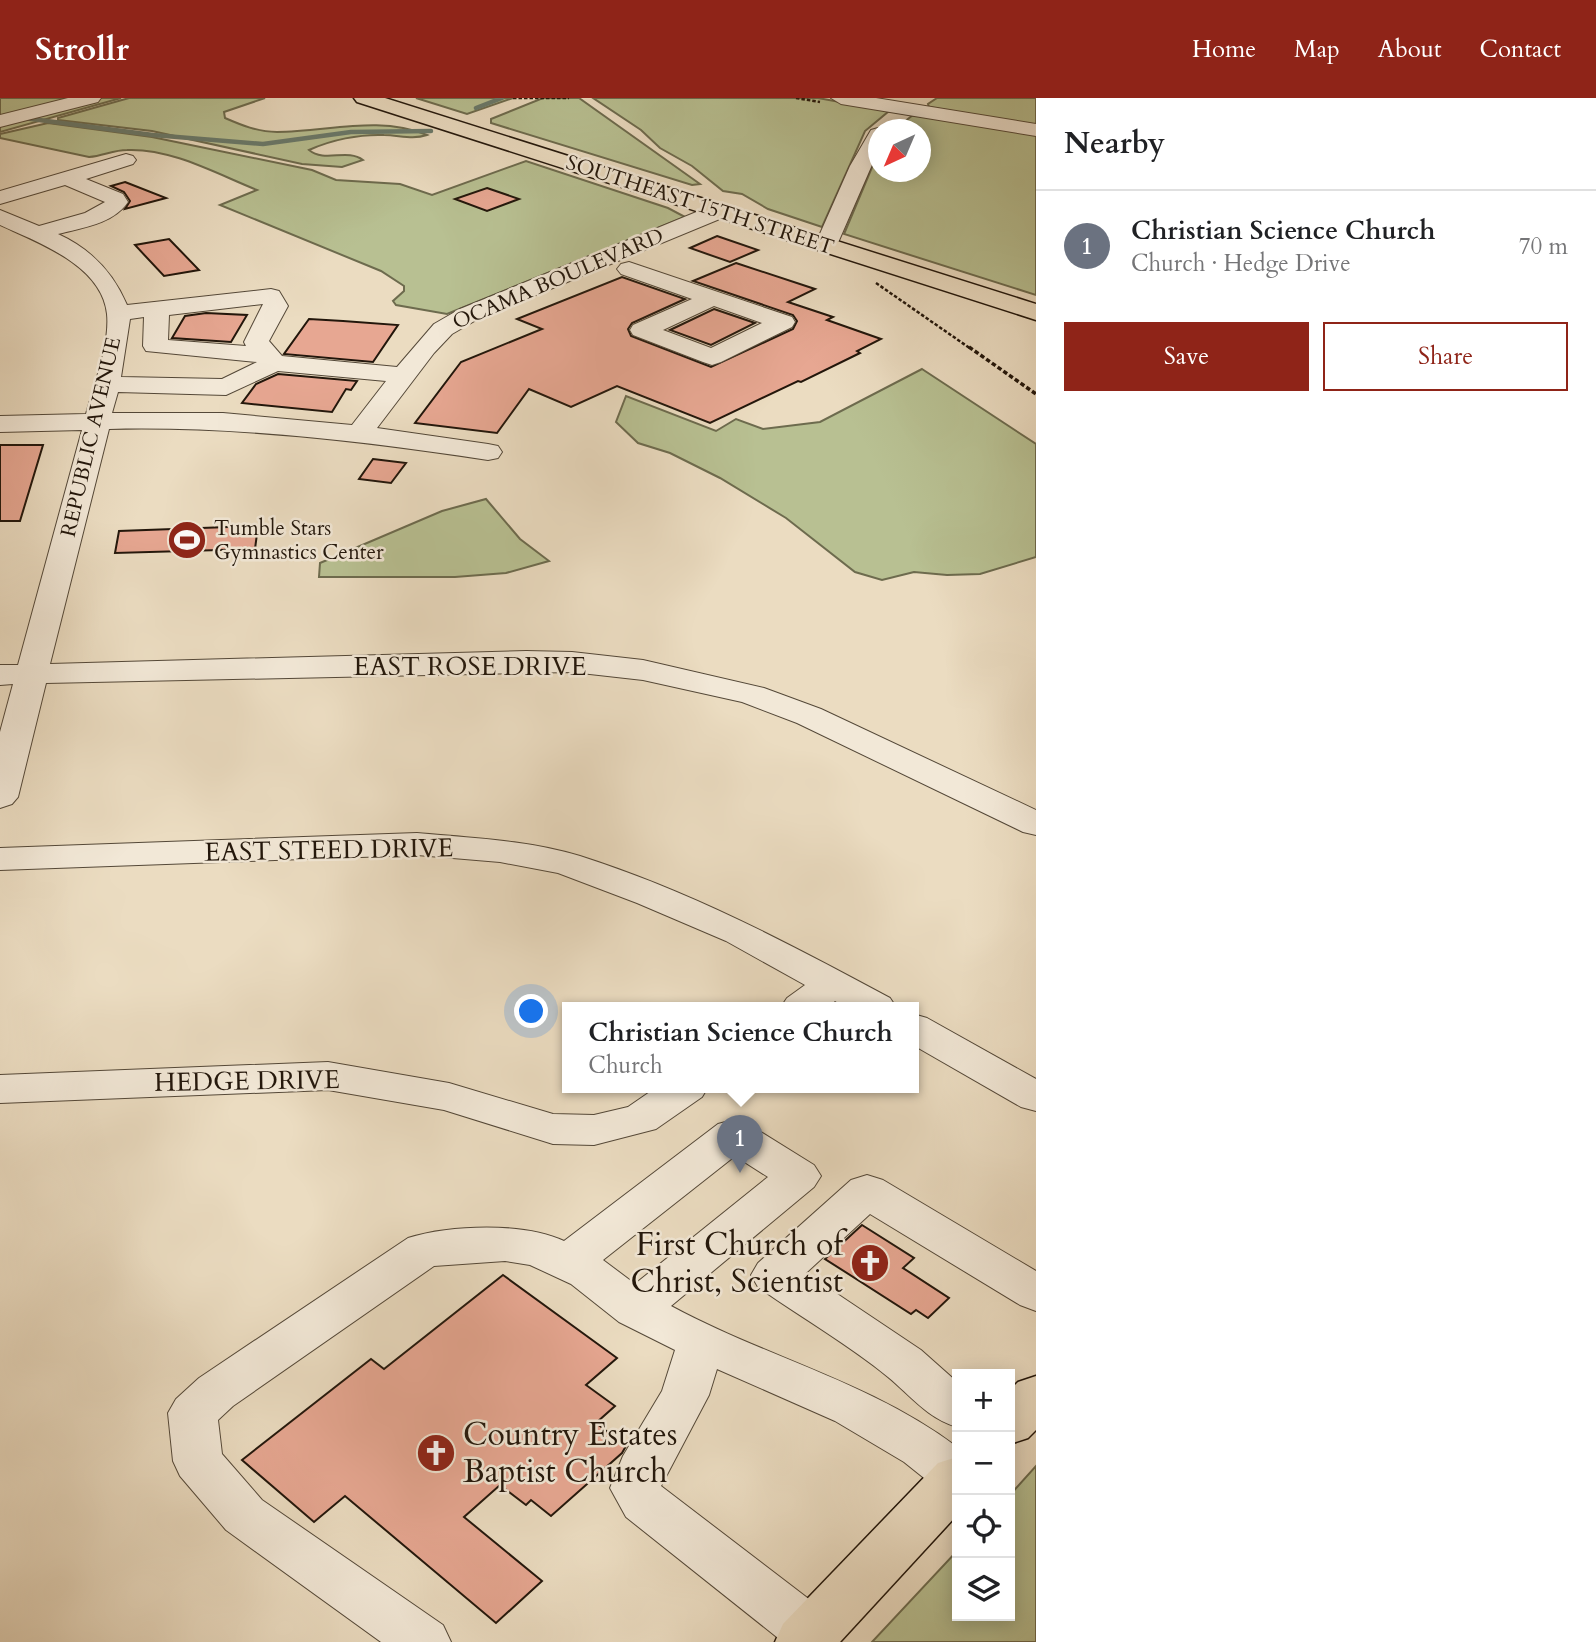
<!DOCTYPE html>
<html lang="en">
<head>
<meta charset="utf-8">
<style>
  body { margin:0; font-family:Cardo,serif; background:#f2f2f2; color:#202124 }
  .controls { position:absolute; right:21px; bottom:21px; display:grid; overflow:hidden; border-radius:0px; box-shadow:0 4px 18px #0003 }
  .controls button { width:63px; height:63px; display:grid; place-items:center; padding:0; border:0; border-bottom:2px solid #e0e0e0; background:#fff; color:#202124; font:35px sans-serif }
  .compass { position:absolute; left:868px; top:21px; width:63px; height:63px; border-radius:50%; background:#fff; box-shadow:0 4px 18px #0003; rotate:224deg }
  .you { position:absolute; left:532px; top:914px; width:24px; height:24px; margin:-18px; border:5px solid #fff; border-radius:50%; background:#1a73e8; box-shadow:0 0 0 10px #1a73e833 }
  .badge { display:grid; place-items:center; width:46px; height:46px; border-radius:50%; background:#8f2418; color:#fff; font-size:23px; font-weight:700 }
  .pin { position:absolute; translate:-50% -58px; filter:drop-shadow(0 2px 4px #0008) }
  .pin::after { content:''; position:absolute; top:37px; width:24px; height:21px; background:inherit; clip-path:polygon(0 0,100% 0,50% 100%) }
  .popup { position:absolute; left:562px; top:904px; width:357px; height:91px; box-sizing:border-box; display:grid; place-content:center; border-radius:0px; background:#fff; filter:drop-shadow(0 2px 5px #0005); font-size:23px; white-space:nowrap; color:#757577 }
  .popup b { font-size:26px; color:#202124 }
  .popup::after { content:''; position:absolute; left:50%; top:100%; margin-left:-14px; border:14px solid transparent; border-top-color:#fff }
  .list { margin:0; padding:0; list-style:none }
  h2 { display:flex; justify-content:space-between; align-items:center; height:91px; margin:0; padding:0 28px; font-size:30px }
  h2 small { font-size:23px; font-weight:400; color:#757577 }
  .list li { display:grid; grid-template-columns:46px 1fr auto; gap:21px; align-items:center; box-sizing:border-box; height:112px; padding:0 28px; border-top:2px solid #e0e0e0 }
  .list b { display:block; font-size:26px; white-space:nowrap }
  .list p { margin:0; font-size:23px; white-space:nowrap; color:#757577 }
  .list em { font-size:23px; font-style:normal; color:#757577 }
  .actions { display:flex; gap:14px; padding:21px 28px }
  .actions a { flex:1; padding:16px 0; border:2px solid #8f2418; border-radius:0px; text-align:center; font-size:24px; color:#8f2418 }
  .actions .main { background:#8f2418; color:#fff }
  .icon { flex:none; width:38px; height:38px; fill:none; stroke:currentColor; stroke-width:2; stroke-linecap:round; stroke-linejoin:round }
  .map { position:relative; flex:none; width:1036px; height:1544px; overflow:hidden }
  header { display:flex; align-items:center; gap:42px; box-sizing:border-box; height:98px; padding:0 35px; background:#8f2418; color:#fff }
  header strong { font-size:33px }
  nav { display:flex; gap:38px; margin-inline-start:auto; font-size:24px }
  main { display:flex }
  aside { flex:1; background:#fff }
  .map>svg:first-child { display:block }
</style>
</head>
<body>
<header>
<strong>Strollr</strong>
<nav><a>Home</a><a>Map</a><a>About</a><a>Contact</a></nav>
</header>
<main>
<div class="map">
<svg width="1036" height="1544" viewBox="0 0 1036 1544">
  <rect width="100%" height="100%" fill="#ebdcc1"/>
  <filter id="stains"><feTurbulence type="fractalNoise" baseFrequency=".00286" numOctaves="4"/><feColorMatrix values="0 0 0 0 .2 0 0 0 0 .09 0 0 0 0 .02 0 0 0 .5 -.17"/></filter>
  <radialGradient id="worn" r=".72"><stop offset=".6" stop-color="#630" stop-opacity="0"/><stop offset="1" stop-color="#630" stop-opacity=".3"/></radialGradient>
  <g fill="#b8c092" stroke="#6d6b4e" stroke-width="2">
    <polygon points="0,0 121,0 0,34"/>
    <path d="M129,0H265L224,14L225,20C241,27 258,34 277,34C328,34 378,17 427,37C412,42 399,37 384,37C359,36 331,42 309,52C325,65 347,50 363,62L342,69L302,66L152,33L58,22V20Z"/>
    <polygon points="416,0 513,0 467,16"/>
    <polygon points="543,0 579,0 700,86 692,87 491,25 491,21"/>
    <polygon points="593,0 818,0 889,13 865,33 822,129 768,111 742,96 723,93 692,68 660,50 641,32"/>
    <polygon points="937,0 1036,0 1036,28 929,9 928,6"/>
    <polygon points="913,17 1036,35 1036,197 844,136 878,55 878,74 920,74 920,32 895,31"/>
    <path d="M48,25L152,39L312,72L336,82L400,86L432,97L526,63L668,110L685,119L447,216L396,207L393,203L404,193V188L381,173L220,107L257,92C217,76 171,50 127,52C113,52 103,58 89,59L0,40V36Z"/>
    <polygon points="922,271 1036,346 1036,459 980,476 947,477 914,474 882,482 855,474 786,420 720,380 670,355 638,345 616,324 626,298 716,333 736,321 763,331 820,324"/>
    <polygon points="486,401 520,441 549,463 506,475 455,479 319,479 320,465 442,413"/>
    <polygon points="1036,1368 1036,1544 872,1544 957,1453 957,1518 1010,1518 1010,1397"/>
  </g>
  <g fill="none" stroke-linecap="round" stroke-linejoin="round">
    <g stroke="#697a6c" stroke-width="4.5">
      <polyline points="476,10 502,0"/>
      <polyline points="24,20 153,37 263,46 351,34 431,33"/>
    </g>
  </g>
  <g fill="#e7a792" stroke="#22160b" stroke-width="2">
    <polygon points="125,84 166,100 125,111 130,103 124,94 111,88"/>
    <polygon points="487,90 519,101 487,113 455,101"/>
    <polygon points="717,138 758,152 730,164 690,150"/>
    <polygon points="169,141 199,172 164,178 135,147"/>
    <polygon points="736,165 815,191 788,204 833,219 827,222 881,241 857,253 860,255 801,284 798,283 710,325 617,288 571,309 529,291 497,335 415,325 461,264 542,231 517,221 622,179 685,201 632,225 628,231 631,238 711,269 793,231 797,223 793,217 693,183"/>
    <polygon points="714,211 755,225 711,247 670,232"/>
    <polygon points="206,215 247,217 231,244 172,240 185,218"/>
    <polygon points="309,221 343,223 398,227 373,264 284,256"/>
    <polygon points="278,276 357,283 351,292 346,291 332,314 242,305 256,286"/>
    <polygon points="0,347 43,347 20,423 0,423"/>
    <polygon points="373,361 406,365 391,385 359,381"/>
    <polygon points="258,428 255,451 115,455 119,433"/>
    <polygon points="862,1127 914,1160 903,1170 949,1200 928,1220 916,1212 911,1216 825,1161"/>
    <polygon points="503,1177 617,1260 586,1287 615,1308 596,1325 626,1348 622,1355 551,1418 531,1402 526,1407 500,1387 464,1419 542,1483 496,1525 345,1398 314,1424 242,1362 371,1261 384,1271"/>
  </g>
  <g fill="none" stroke-linecap="round" stroke-linejoin="round">
    <g stroke="#544838" stroke-width="2">
      <g id="minor">
        <polygon points="68,0 101,0 98,4 0,29 0,17"/>
        <polygon points="831,0 876,0 1036,26 1036,38 841,6"/>
        <polygon points="878,30 884,32 878,32 878,53 837,147 834,152 818,152 815,147 850,68 871,32"/>
        <path d="M126,56L133,58L136,62L133,66L86,81L123,96L128,104C113,126 82,130 58,136C91,151 113,174 127,207L271,191L279,193L288,208L269,243L282,258L397,269L434,226L460,211L711,108H727L730,113L727,118L478,221L452,236L434,255L377,330L488,346L498,348L502,354L498,360L488,362C362,343 237,328 109,331L50,566L526,553L572,554L643,562L764,590L821,611L1036,712V737L1023,734L797,625L742,604L643,582L572,574L46,585L18,699L12,706L0,710V634L13,586L0,587V567H18L82,332L0,334V318L86,316C94,287 110,246 107,216C102,167 37,144 0,127V112L39,128L85,115L105,104L65,87L0,106V93ZM263,206L244,244L246,248L168,242L169,217ZM144,219L143,248L146,253L257,264L222,281L121,279L130,221ZM278,273L386,283L352,327L223,315H112L118,294L226,297Z"/>
        <path d="M629,164L792,219L795,224L792,229L721,264L712,267L703,264L633,237L630,232L633,227L692,201L621,176L617,171L621,166ZM714,208L762,225L711,250L663,232Z"/>
        <path d="M417,735C471,740 528,742 580,758C690,793 790,846 890,900L896,909H845L835,903L828,909H781L787,900L805,887L726,843L637,805L558,775L500,764L417,757L0,772V750Z"/>
        <polygon points="913,916 927,920 1036,981 1036,1013 1021,1009 913,947"/>
        <polygon points="328,964 449,985 553,1016 594,1017 628,1009 657,989 708,989 702,999 656,1031 594,1047 553,1046 444,1012 328,992 0,1005 0,977"/>
        <path d="M733,1022L748,1026L814,1067L821,1078L814,1089L671,1208C765,1259 871,1284 957,1349V1398L939,1392L904,1364L835,1323L717,1271L709,1297L661,1388L831,1518L839,1535L835,1544H783L626,1419L610,1390L623,1358L662,1293L675,1252L619,1224L571,1186L530,1167L505,1163L434,1168L233,1308L218,1322L222,1356L262,1402L443,1527L451,1544H381L226,1432L180,1378L173,1363L168,1315L176,1301L199,1280L408,1140C450,1127 524,1124 564,1143L718,1026ZM735,1058L768,1079L635,1186L603,1162Z"/>
        <path d="M867,1077L883,1082L1036,1173V1213L1020,1207L870,1116L806,1175L921,1252L957,1284V1329C927,1320 911,1298 888,1279C848,1246 800,1219 758,1189L751,1177L758,1165L851,1082Z"/>
      </g>
    </g>
    <g stroke="#22160b" stroke-width="3">
      <g id="major">
        <polygon points="354,0 385,0 1036,206 1036,222 357,4"/>
        <polygon points="1036,1278 1036,1332 1028,1340 1010,1346 1010,1292 1018,1284"/>
        <polygon points="957,1359 957,1417 840,1544 775,1544 783,1526 938,1365"/>
      </g>
    </g>
    <g stroke="#22160b" stroke-width="2.5" stroke-dasharray="3.5 2" stroke-linecap="butt">
      <polyline points="513,0 569,0"/>
      <polyline points="796,0 820,4"/>
      <polyline points="876,185 971,251"/>
    </g>
    <polyline stroke="#22160b" stroke-width="3.5" stroke-dasharray="4.5 2.5" stroke-linecap="butt" points="969,249 1036,296"/>
    <use href="#minor" fill="#f2e8d7" fill-rule="evenodd"/>
    <use href="#major" fill="#ebdcc1" fill-rule="evenodd"/>
  </g>
  <defs>
    <g id="stadium-disc" transform="scale(2.0125)"><circle r="9.5" fill="#8f2418" stroke="#f2e8d7"/><path d="M0-5a6.5 5 0 1 0 0 10a6.5 5 0 1 0 0-10ZM-3.5-1.8h7v3.6h-7Z" fill="#fff"/></g>
    <g id="church-disc" transform="scale(2.0125)"><circle r="9.5" fill="#8f2418" stroke="#f2e8d7"/><path d="M-1.2-6h2.4v3.5h3.3v2.4h-3.3V6h-2.4V-.1h-3.3v-2.4h3.3Z" fill="#fff"/></g>
  </defs>
  <g fill-rule="evenodd">
    <use href="#stadium-disc" x="187" y="442"/>
    <use href="#church-disc" x="870" y="1165"/>
    <use href="#church-disc" x="436" y="1355"/>
  </g>
  <g text-anchor="middle" dominant-baseline="central" stroke-width="5" stroke-linejoin="round" paint-order="stroke">
    <g font-size="21" fill="#22160b" stroke="#f2e8d7">
      <text transform="translate(700 107) rotate(18)">SOUTHEAST 15TH STREET</text>
      <text transform="translate(558 181) rotate(-23)">OCAMA BOULEVARD</text>
      <text transform="translate(91 339) rotate(-77)">REPUBLIC AVENUE</text>
    </g>
    <g font-size="21" fill="#22160b" stroke="#f2e8d7" text-anchor="start">
      <text x="214" y="430">Tumble Stars<tspan x="214" dy="24">Gymnastics Center</tspan></text>
    </g>
    <g font-size="26" fill="#22160b" stroke="#f2e8d7">
      <text x="470" y="568">EAST ROSE DRIVE</text>
      <text transform="translate(329 752) rotate(-1)">EAST STEED DRIVE</text>
      <text transform="translate(247 983) rotate(-1)">HEDGE DRIVE</text>
    </g>
    <g font-size="32" fill="#22160b" stroke="#f2e8d7" text-anchor="end">
      <text x="843" y="1147">First Church of<tspan x="843" dy="37">Christ, Scientist</tspan></text>
      <text x="463" y="1337" text-anchor="start">Country Estates<tspan x="463" dy="37">Baptist Church</tspan></text>
    </g>
  </g>
  <rect width="100%" height="100%" filter="url(#stains)"/>
  <rect width="100%" height="100%" fill="url(#worn)"/>
</svg>
<div class="controls">
<button>+</button>
<button>−</button>
<button><svg class="icon" aria-label="locate" viewBox="0 0 24 24"><circle cx="12" cy="12" r="6"/><path d="M12 2v4M12 18v4M2 12h4M18 12h4"/></svg></button>
<button><svg class="icon" aria-label="layers" viewBox="0 0 24 24"><path d="M12 4l9 5-9 5-9-5zM3 14l9 5 9-5"/></svg></button>
</div>
<svg class="compass" viewBox="-18 -18 36 36"><path d="M0-13l5 13h-10z" fill="#e53935"/><path d="M0 13l5-13h-10z" fill="#757577"/></svg>
<div class="you"></div>
<div class="pin badge" style="left:740px;top:1075px;background:#6b7280">1</div>
<div class="popup"><b>Christian Science Church</b>Church</div>
</div>
<aside>
<h2>Nearby<small></small></h2>
<ul class="list">
<li><span class="badge" style="background:#6b7280">1</span><div><b>Christian Science Church</b><p>Church · Hedge Drive</p></div><em>70 m</em></li>
</ul>
<div class="actions"><a class="main">Save</a><a>Share</a></div>
</aside>
</main>
</body>
</html>
